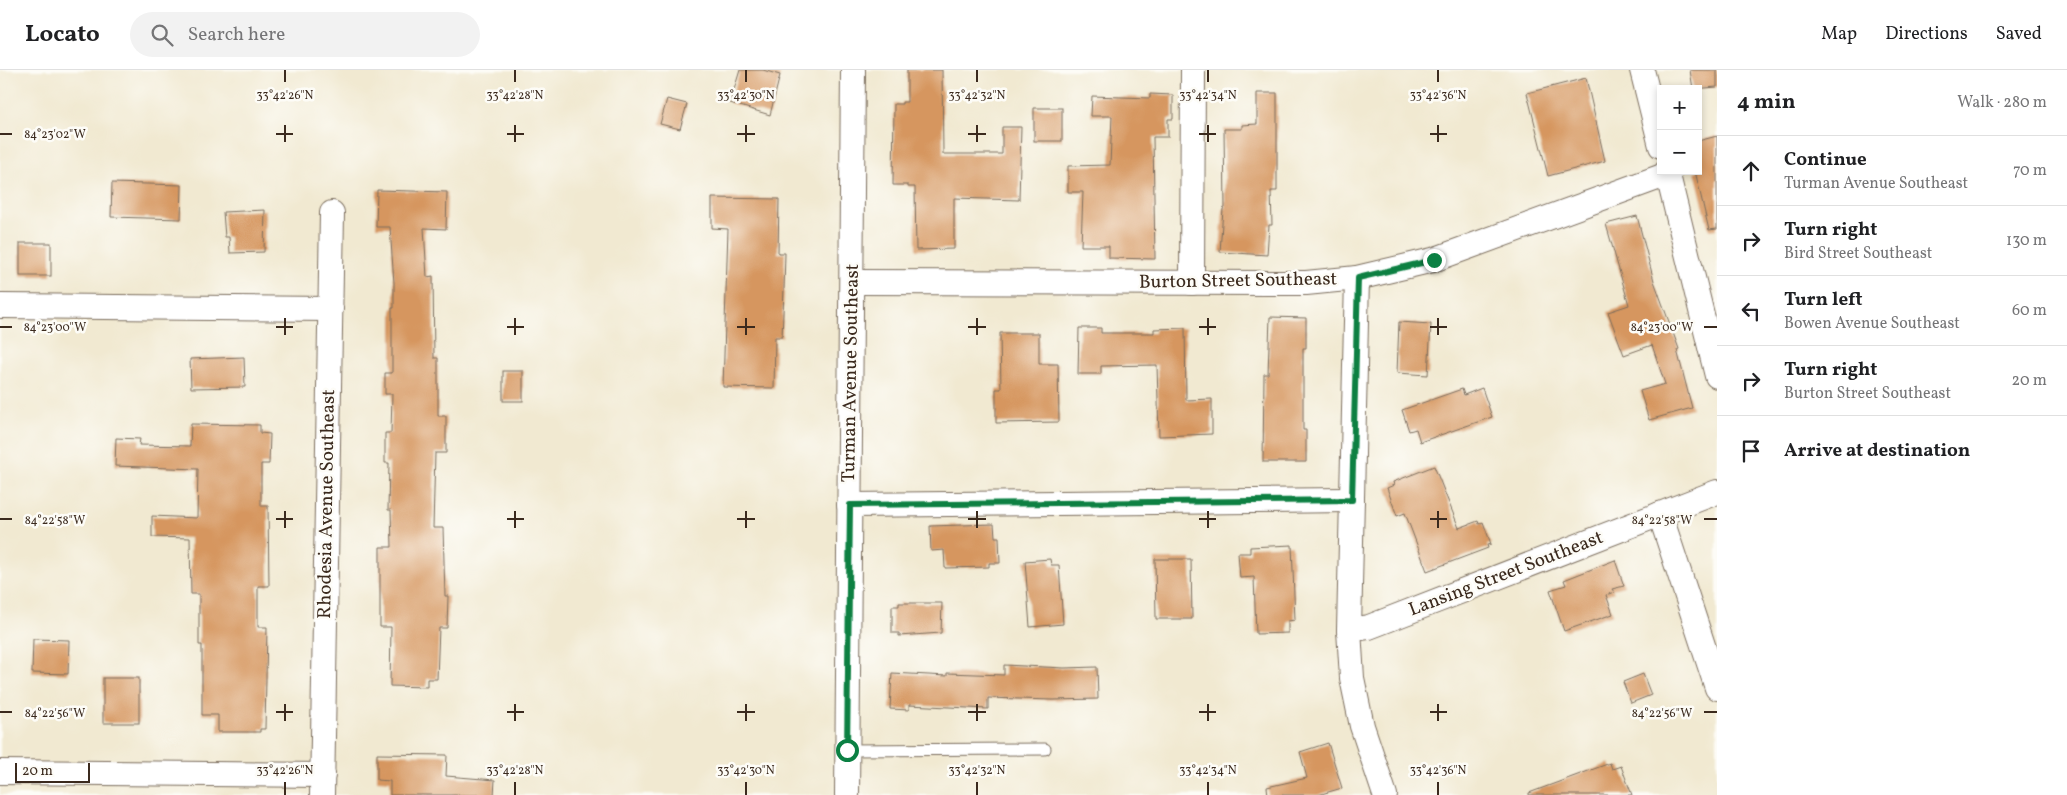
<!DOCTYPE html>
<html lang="en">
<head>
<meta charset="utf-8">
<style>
  body { margin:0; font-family:Vollkorn,serif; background:#f2f2f2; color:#202124 }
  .controls { position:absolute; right:15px; top:15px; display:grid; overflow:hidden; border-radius:0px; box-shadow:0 2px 8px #0003 }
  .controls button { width:45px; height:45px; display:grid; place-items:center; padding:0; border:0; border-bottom:1px solid #e0e0e0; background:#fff; color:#202124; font:25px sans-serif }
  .scale { position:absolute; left:15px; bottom:12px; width:75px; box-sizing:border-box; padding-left:5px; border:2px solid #3b2a1e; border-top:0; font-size:14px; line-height:18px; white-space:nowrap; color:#3b2a1e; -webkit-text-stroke:4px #fdfcf7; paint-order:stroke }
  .stop { position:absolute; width:15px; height:15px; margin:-11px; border:4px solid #0b8043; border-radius:50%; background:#fff }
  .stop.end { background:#0b8043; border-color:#fff; box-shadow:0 1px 5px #0008 }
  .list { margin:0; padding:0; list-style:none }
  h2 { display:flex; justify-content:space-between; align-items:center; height:65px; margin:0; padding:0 20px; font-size:21px }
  h2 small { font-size:16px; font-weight:400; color:#757577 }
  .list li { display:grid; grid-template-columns:32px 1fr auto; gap:15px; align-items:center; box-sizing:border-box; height:70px; padding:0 20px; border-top:1px solid #e0e0e0 }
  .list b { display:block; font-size:19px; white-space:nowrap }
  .list p { margin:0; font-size:16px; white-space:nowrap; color:#757577 }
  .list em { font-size:16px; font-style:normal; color:#757577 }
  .icon { flex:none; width:28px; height:28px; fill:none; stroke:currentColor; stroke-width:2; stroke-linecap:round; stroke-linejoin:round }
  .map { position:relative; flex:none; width:1717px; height:725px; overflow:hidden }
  header { display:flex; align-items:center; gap:30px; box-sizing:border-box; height:70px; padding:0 25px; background:#fff; border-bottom:1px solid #e0e0e0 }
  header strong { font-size:24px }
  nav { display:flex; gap:28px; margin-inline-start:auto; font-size:18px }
  .search { width:350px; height:45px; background:#f2f2f2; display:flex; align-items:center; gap:12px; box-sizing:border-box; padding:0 18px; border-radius:28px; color:#757577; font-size:19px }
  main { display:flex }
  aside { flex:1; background:#fff }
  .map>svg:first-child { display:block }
</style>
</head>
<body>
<header>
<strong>Locato</strong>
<div class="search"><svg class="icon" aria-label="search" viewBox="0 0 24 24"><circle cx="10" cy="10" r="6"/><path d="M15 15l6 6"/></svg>Search here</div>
<nav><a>Map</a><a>Directions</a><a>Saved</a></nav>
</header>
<main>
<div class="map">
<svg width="1717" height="725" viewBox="0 0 1717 725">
  <rect width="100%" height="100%" fill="#fdfcf7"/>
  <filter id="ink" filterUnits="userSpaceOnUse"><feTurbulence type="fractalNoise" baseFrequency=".02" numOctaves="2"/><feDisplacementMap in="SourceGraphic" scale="10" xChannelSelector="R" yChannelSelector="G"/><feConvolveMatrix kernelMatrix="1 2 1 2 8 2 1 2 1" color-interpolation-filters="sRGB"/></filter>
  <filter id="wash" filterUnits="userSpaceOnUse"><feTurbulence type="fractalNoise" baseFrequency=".0096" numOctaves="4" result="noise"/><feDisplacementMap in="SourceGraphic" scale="20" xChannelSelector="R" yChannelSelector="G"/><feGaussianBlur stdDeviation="1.12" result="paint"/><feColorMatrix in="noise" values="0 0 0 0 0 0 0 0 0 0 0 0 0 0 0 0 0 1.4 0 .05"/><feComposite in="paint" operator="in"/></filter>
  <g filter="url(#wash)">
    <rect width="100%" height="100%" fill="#f1e9d1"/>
    <g id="blocks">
      <g fill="#d6965e">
        <polygon points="740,0 763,0 780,5 770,45 730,33"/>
        <polygon points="907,0 942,0 943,84 1002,84 1002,57 1021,57 1019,130 954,128 954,179 916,180 915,117 908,117 908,115 893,115 894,34 902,34 902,32 907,32"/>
        <polygon points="1690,0 1717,0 1717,17 1693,19"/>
        <polygon points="1586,8 1605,91 1548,106 1527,23"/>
        <polygon points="1257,23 1277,23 1277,121 1271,121 1272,155 1269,155 1267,185 1220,182 1223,139 1225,138 1224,59 1242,59 1242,55 1257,54"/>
        <polygon points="1150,24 1173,25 1173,49 1168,49 1168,67 1153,67 1155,189 1109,188 1109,176 1081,176 1083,122 1068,122 1068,96 1110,95 1112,46 1091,46 1092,26 1150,28"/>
        <polygon points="667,29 687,34 680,59 660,54"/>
        <rect x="1034" y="38" width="28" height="33"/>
        <polygon points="1717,66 1717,159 1709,160 1695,101 1698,101 1698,71"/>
        <polygon points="112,113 182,115 181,149 111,147"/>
        <polygon points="377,120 447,122 446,159 424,158 427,207 433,206 434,288 438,288 438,346 446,346 446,383 435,383 433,458 443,458 445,526 448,526 447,558 439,558 437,609 427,609 427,617 390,616 391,557 380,557 380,477 392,477 391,440 388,440 389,393 385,393 385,363 391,363 392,324 385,324 385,303 392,303 392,238 394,238 394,213 390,157 376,157"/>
        <polygon points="712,128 779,129 778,183 785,183 784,219 782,267 775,267 774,318 723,317 728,159 712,158"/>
        <polygon points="265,140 264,182 230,183 229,167 225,167 223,142"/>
        <polygon points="1637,146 1654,211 1679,279 1677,280 1692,338 1649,350 1640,321 1665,314 1652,275 1624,285 1608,242 1629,235 1606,154"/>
        <rect x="20" y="173" width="31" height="33"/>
        <polygon points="1270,247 1306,248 1306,278 1303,278 1303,360 1306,360 1306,392 1263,392 1264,304 1268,304"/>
        <polygon points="1399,252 1431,254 1428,305 1397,303"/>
        <polygon points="1079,258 1101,258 1101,263 1154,263 1154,259 1185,258 1186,330 1212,329 1212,364 1159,366 1157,295 1101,296 1101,304 1078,304"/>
        <polygon points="1000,263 1039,263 1039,294 1058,294 1059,352 996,353 996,319 1001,319"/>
        <polygon points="244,287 245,317 191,318 190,289"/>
        <rect x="503" y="301" width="20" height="30"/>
        <polygon points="1482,318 1492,347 1420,372 1416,359 1409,361 1402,340 1462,319 1464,325"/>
        <polygon points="191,354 260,355 260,363 270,364 269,394 261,394 261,436 268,436 269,516 258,516 258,557 267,557 265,659 260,659 260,662 218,662 218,645 202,645 202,575 199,575 199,524 191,524 190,468 152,467 152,446 197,448 198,399 115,396 116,368 140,369 139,375 190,376"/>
        <polygon points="1434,396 1459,458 1478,451 1479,454 1483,452 1491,474 1487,475 1488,478 1427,501 1405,443 1397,446 1387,418 1394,415 1393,412"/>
        <polygon points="994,454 995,467 999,467 1000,493 989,493 989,497 945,498 944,480 931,481 930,456"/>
        <polygon points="1292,475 1295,550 1288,551 1288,563 1256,564 1254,507 1240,508 1238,483 1250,483 1250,477"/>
        <polygon points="1050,489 1051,495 1059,495 1063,554 1030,557 1025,491"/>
        <polygon points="1155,489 1191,489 1192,549 1156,549"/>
        <polygon points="1615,490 1624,516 1612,519 1614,522 1606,525 1613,544 1564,561 1550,520 1566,515 1564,510"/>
        <polygon points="899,533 942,533 941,563 899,566 899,563 892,563 892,536 899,536"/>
        <polygon points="33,569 69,570 68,604 32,603"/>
        <polygon points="1004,595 1064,598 1097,597 1098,629 1052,630 988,628 988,639 909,635 909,640 890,639 892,603 947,606 947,603 1004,605"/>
        <polygon points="1643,604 1651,625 1631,633 1623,612"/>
        <rect x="103" y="608" width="36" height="45"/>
        <polygon points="1328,673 1342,718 1318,725 1268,725 1267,717 1307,708 1300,682"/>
        <polygon points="377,684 447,685 446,706 495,710 494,725 390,725 390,711 377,710"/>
        <polygon points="1610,693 1612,699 1621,696 1632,725 1529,725 1529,723"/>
      </g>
    </g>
  </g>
  <g filter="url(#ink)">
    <use href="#blocks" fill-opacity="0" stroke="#7b6d5d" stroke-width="1"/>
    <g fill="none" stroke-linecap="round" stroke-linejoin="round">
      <g stroke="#7b6d5d" stroke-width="13">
        <polyline id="lane" points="847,680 1045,679"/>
      </g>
      <g stroke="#7b6d5d" stroke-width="26">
        <g id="street">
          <polyline points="1642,0 1661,76"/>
          <polyline points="1667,101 1717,306"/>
          <polyline points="1357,208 1349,560 1352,608 1362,656 1385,725"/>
          <polyline points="852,212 1306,213 1357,208 1433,190 1668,104"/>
          <polyline points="1192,213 1193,0"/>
          <polyline points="0,236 331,239"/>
          <polyline points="849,435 1352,430"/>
          <polyline points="1660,444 1717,618"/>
          <polyline points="1349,560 1369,557 1717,422"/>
          <polyline points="0,702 323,705"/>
          <polyline points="322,725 332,143"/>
          <polyline points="847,725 853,0"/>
        </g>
      </g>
      <use href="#lane" stroke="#fff" stroke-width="11"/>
      <use href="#street" stroke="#fff" stroke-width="24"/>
    </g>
  </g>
  <g fill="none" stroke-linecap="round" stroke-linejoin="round" filter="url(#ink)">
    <polyline stroke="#0b8043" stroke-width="6" points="847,680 850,435 1352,430 1358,208 1434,190"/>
  </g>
  <path fill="none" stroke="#3b2a1e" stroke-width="2" d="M285,0V12M515,0V12M746,0V12M977,0V12M1208,0V12M1438,0V12M285,55V72M515,55V72M746,55V72M977,55V72M1208,55V72M1438,55V72M0,64H12M276,64H293M507,64H524M737,64H755M968,64H986M1199,64H1216M1430,64H1447M285,248V265M515,248V265M746,248V265M977,248V265M1208,248V265M1438,248V265M0,257H12M276,257H293M507,257H524M737,257H755M968,257H986M1199,257H1216M1430,257H1447M1704,257H1717M285,441V458M515,441V458M746,441V458M977,441V458M1208,441V458M1438,441V458M0,449H12M276,449H293M507,449H524M737,449H755M968,449H986M1199,449H1216M1430,449H1447M1704,449H1717M285,634V651M515,634V651M746,634V651M977,634V651M1208,634V651M1438,634V651M0,642H12M276,642H293M507,642H524M737,642H755M968,642H986M1199,642H1216M1430,642H1447M1704,642H1717M285,712V725M515,712V725M746,712V725M977,712V725M1208,712V725M1438,712V725"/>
  <g text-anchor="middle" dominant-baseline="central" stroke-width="5" stroke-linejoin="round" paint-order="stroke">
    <g font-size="19" fill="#3b2a1e" stroke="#fdfcf7">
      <text transform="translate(1238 211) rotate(-1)">Burton Street Southeast</text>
      <text transform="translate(851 303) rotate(-89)">Turman Avenue Southeast</text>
      <text transform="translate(327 434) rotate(-89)">Rhodesia Avenue Southeast</text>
      <text transform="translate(1506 504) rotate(-21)">Lansing Street Southeast</text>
    </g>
  </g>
  <g font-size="12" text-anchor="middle" fill="#3b2a1e" stroke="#fdfcf7" stroke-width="5" stroke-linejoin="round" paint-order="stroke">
    <text x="285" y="29">33°42'26"N</text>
    <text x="515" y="29">33°42'28"N</text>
    <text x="746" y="29">33°42'30"N</text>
    <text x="977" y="29">33°42'32"N</text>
    <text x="1208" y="29">33°42'34"N</text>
    <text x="1438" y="29">33°42'36"N</text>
    <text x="55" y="68">84°23'02"W</text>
    <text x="1662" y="261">84°23'00"W</text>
    <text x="55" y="261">84°23'00"W</text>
    <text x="1662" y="454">84°22'58"W</text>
    <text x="55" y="454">84°22'58"W</text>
    <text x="1662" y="647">84°22'56"W</text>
    <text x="55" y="647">84°22'56"W</text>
    <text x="285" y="704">33°42'26"N</text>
    <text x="515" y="704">33°42'28"N</text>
    <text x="746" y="704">33°42'30"N</text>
    <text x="977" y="704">33°42'32"N</text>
    <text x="1208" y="704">33°42'34"N</text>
    <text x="1438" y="704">33°42'36"N</text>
  </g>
</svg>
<div class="controls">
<button>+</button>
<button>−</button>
</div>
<div class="scale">20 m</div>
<div class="stop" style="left:847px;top:680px"></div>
<div class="stop end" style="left:1434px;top:190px"></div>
</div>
<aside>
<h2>4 min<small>Walk · 280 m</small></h2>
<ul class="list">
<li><svg class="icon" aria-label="ahead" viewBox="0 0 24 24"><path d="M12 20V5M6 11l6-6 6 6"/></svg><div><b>Continue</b><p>Turman Avenue Southeast</p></div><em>70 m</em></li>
<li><svg class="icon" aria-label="right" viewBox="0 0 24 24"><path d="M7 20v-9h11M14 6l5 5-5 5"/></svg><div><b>Turn right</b><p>Bird Street Southeast</p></div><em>130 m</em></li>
<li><svg class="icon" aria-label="left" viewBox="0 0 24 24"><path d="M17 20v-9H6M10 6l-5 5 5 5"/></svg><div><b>Turn left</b><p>Bowen Avenue Southeast</p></div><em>60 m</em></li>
<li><svg class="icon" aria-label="right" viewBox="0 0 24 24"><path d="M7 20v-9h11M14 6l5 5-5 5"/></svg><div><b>Turn right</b><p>Burton Street Southeast</p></div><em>20 m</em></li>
<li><svg class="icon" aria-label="arrive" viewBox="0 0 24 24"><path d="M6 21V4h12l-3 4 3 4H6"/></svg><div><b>Arrive at destination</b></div></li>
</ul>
</aside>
</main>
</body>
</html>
